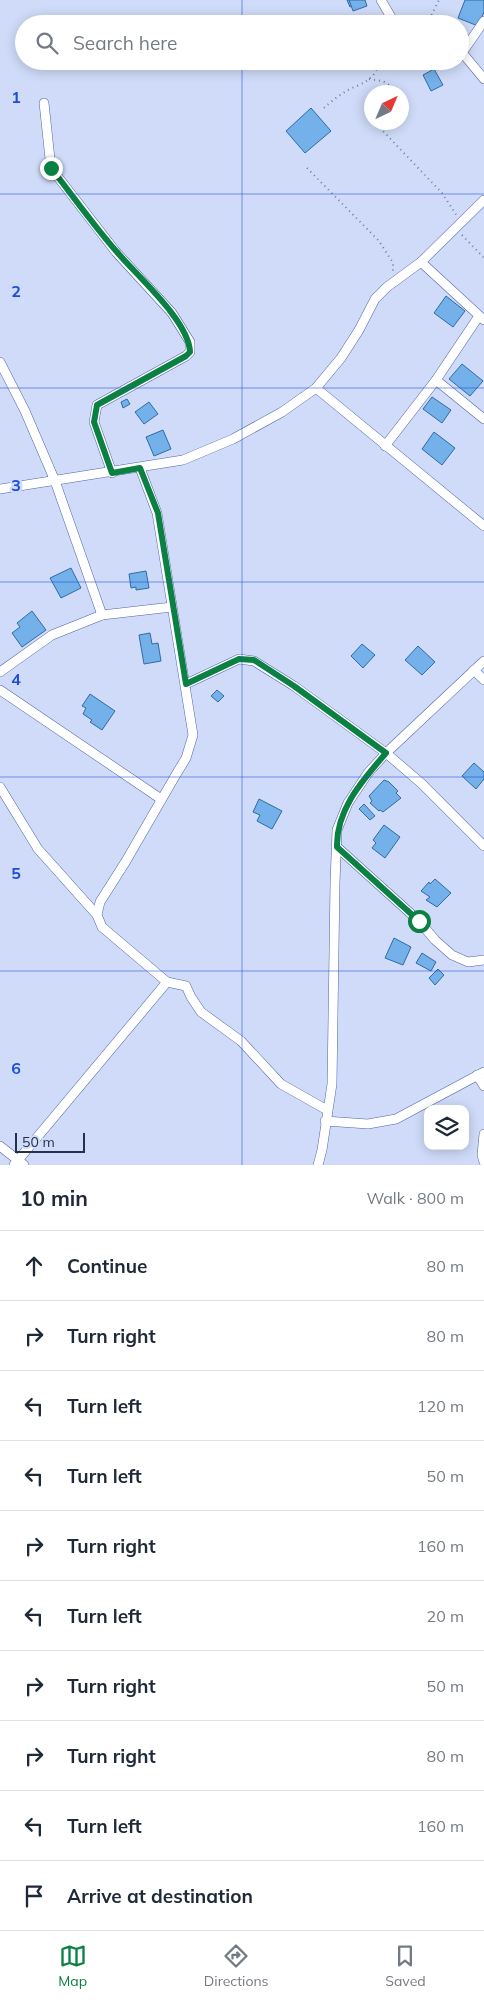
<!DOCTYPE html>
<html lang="en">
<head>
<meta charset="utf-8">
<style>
  body { margin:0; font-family:Mulish,sans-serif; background:#f6f6f7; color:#1f2937 }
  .controls { position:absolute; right:15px; bottom:15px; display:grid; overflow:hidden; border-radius:10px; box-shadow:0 2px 12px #0003 }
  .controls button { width:45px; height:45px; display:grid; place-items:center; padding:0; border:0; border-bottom:1px solid #e0e1e3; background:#fff; color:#1f2937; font:25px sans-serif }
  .compass { position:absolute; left:364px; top:85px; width:45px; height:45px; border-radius:50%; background:#fff; box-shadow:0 2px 12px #0003; rotate:44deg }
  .scale { position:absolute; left:15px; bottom:12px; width:70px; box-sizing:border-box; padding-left:5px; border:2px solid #26304c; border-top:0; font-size:14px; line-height:18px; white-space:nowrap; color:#26304c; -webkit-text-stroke:4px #cfdbf8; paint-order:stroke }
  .stop { position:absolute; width:15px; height:15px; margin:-11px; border:4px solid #0b8043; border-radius:50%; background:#fff }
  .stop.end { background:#0b8043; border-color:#fff; box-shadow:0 1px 5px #0008 }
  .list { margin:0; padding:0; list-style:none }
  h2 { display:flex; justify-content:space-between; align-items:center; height:65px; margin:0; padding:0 20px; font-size:21px }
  h2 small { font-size:16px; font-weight:400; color:#747a83 }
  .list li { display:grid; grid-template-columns:32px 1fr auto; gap:15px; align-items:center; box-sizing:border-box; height:70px; padding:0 20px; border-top:1px solid #e0e1e3 }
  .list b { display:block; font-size:19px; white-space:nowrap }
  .list em { font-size:16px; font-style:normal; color:#747a83 }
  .icon { flex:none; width:28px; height:28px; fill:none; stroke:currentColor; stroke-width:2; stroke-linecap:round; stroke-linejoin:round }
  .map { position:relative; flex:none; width:484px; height:1165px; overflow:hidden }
  .search { position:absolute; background:#fff; box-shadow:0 2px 12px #0003; left:15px; right:15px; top:15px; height:55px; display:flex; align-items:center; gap:12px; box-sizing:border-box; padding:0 18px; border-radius:28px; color:#747a83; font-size:19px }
  .sheet { height:765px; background:#fff }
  nav { display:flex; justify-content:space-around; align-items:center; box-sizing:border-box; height:70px; border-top:1px solid #e0e1e3; background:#fff; font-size:14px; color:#747a83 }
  nav a { display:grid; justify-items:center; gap:2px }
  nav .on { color:#0b8043 }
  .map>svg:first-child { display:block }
</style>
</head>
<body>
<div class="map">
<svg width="484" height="1165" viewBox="0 0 484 1165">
  <rect width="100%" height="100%" fill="#cfdbf8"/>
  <g fill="#74b0ea" stroke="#306ba1">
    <polygon points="347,0 356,0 358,3 350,7"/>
    <polygon points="349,0 365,0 367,6 353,11"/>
    <polygon points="465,0 484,0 484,12 478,26 458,18"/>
    <polygon points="434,69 443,85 431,91 423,75"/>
    <polygon points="311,108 331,131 305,153 286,131"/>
    <polygon points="446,296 465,311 453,327 434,313"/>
    <polygon points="462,364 483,381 470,396 449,379"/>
    <polygon points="432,397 451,410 442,423 423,409"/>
    <polygon points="127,399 130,404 123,408 121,402"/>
    <polygon points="149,402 158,414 144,424 135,412"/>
    <polygon points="163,430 171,449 154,456 146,437"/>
    <polygon points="434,432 455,448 442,465 422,449"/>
    <polygon points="71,568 81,588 61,598 50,578"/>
    <polygon points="146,571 149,588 136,590 136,587 131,588 129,574"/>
    <polygon points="32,611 46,630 22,647 12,633 20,627 17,623"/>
    <polygon points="150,633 152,644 158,643 161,661 144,664 139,635"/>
    <polygon points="362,644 375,655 363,668 351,656"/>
    <polygon points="418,646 435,662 422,675 405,660"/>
    <polygon points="217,690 224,696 218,702 211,696"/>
    <polygon points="90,694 115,711 102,730 90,722 92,720 83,714 86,708 82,706"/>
    <polygon points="474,763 484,772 484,779 476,789 462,776"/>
    <polygon points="384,780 389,782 398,791 396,793 401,798 383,812 380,810 379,811 370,803 372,801 369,796"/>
    <polygon points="259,799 282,811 272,829 257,821 260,815 253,812"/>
    <polygon points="364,804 375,816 370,820 359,809"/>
    <polygon points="384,825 400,837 385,858 372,848 376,843 373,840"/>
    <polygon points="435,879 451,893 437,907 426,900 430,897 421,891 429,882 430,884"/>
    <polygon points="394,938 411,947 403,965 385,958"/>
    <polygon points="422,953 436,962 431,971 416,963"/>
    <polygon points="438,969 444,975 435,985 429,978"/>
  </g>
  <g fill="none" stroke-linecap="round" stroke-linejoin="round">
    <g stroke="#5065a6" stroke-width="10">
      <g id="street">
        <polyline points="381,0 395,24"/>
        <polyline points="460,50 484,79"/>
        <polyline points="462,53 484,21"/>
        <polyline points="44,103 51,168 116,252 172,313 190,342 190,352 186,356 97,405 94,422 112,473"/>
        <polyline points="421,262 484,320"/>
        <polyline points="0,362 25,411 55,481 102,615"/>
        <polyline points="436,380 484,419"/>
        <polyline points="316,388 484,526"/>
        <polyline points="385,446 436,380 479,316"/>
        <polyline points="140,468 157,513 193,735 186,758 174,778 126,861 100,902 97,915 102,927 167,982 186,986 191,997 201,1012 241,1041 281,1084 327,1110"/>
        <polyline points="0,489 183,460 233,439 282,412 316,388 341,358 359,330 375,299 387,287 421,262 484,200"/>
        <polyline points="474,670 484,680"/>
        <polyline points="0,672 52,635 102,615 172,607"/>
        <polyline points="186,684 239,659 254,661 294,686 386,753 421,783 484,846"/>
        <polyline points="0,690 161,799"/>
        <polyline points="0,787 38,849 97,915"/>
        <polyline points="337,847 419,921 435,940 452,955 468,962 484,960"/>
        <polyline points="477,1075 484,1086"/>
        <polyline points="325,1121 368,1124 396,1119 484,1072"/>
        <polyline points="484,1134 482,1155 484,1162"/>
        <polyline points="0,1146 24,1165"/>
        <polyline points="14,1165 167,982"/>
        <polyline points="318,1165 322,1150 332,1084 335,883 337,830 348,803 368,773 386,753 484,661"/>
      </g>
    </g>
    <g stroke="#747f9b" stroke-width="2" stroke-dasharray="1 4" stroke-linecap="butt">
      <polyline points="427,24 439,0"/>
      <path d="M369,79C380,81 389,80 393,92"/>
      <path d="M324,108C333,100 345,90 357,86C370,80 375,76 380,61"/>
      <polyline points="382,122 381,125 382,130 442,193 457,216"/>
      <polyline points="307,168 379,241 393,263 393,272"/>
      <polyline points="462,235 484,258"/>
    </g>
    <use href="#street" stroke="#fff" stroke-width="9"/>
  </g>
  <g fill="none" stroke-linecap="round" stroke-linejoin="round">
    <path stroke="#0b8043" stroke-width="6" d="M51,168C73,196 94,226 117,252C137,276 189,321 190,352L186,356L97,405L94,422L112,473L140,468L158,513L186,684L239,659L254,660L294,686L386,753C363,780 336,809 337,847L419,921"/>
  </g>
  <path fill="none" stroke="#1d4ed8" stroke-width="1" stroke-opacity="0.55" d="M242,0V24M242,61V1165M0,194H484M0,388H484M0,582H484M0,777H484M0,971H484"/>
  <g font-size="16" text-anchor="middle" font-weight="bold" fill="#1d4ed8" stroke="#cfdbf8" stroke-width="5" stroke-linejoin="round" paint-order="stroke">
    <text x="16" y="103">1</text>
    <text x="16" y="297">2</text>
    <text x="16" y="491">3</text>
    <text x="16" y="685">4</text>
    <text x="16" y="879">5</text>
    <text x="16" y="1074">6</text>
  </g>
</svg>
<div class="controls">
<button><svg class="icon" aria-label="layers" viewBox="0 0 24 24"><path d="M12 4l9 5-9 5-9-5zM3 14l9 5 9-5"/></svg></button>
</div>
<svg class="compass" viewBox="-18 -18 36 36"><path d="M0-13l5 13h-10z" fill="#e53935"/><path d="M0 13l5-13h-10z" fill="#747a83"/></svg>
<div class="scale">50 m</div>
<div class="stop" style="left:419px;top:921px"></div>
<div class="stop end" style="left:51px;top:168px"></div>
<div class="search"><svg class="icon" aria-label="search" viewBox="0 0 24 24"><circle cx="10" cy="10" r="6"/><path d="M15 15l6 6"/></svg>Search here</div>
</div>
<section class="sheet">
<h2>10 min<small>Walk · 800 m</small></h2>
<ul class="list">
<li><svg class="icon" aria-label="ahead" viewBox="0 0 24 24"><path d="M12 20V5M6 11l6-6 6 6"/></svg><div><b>Continue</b></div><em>80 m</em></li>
<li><svg class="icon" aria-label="right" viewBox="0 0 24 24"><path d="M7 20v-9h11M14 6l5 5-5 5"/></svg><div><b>Turn right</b></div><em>80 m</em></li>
<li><svg class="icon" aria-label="left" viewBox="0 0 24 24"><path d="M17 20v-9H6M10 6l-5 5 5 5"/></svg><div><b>Turn left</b></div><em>120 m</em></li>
<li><svg class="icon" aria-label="left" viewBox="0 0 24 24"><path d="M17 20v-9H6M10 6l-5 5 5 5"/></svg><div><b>Turn left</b></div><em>50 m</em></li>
<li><svg class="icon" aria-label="right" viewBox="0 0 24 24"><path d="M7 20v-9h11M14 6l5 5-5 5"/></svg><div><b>Turn right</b></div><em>160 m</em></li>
<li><svg class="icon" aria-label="left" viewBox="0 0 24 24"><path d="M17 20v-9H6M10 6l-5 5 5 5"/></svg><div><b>Turn left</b></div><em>20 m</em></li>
<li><svg class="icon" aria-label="right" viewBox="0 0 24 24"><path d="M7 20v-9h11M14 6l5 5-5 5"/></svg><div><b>Turn right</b></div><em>50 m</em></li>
<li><svg class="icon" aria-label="right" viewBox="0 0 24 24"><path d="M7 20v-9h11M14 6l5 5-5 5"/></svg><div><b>Turn right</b></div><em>80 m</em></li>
<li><svg class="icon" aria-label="left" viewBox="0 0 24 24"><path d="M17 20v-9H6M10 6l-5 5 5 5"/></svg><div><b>Turn left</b></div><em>160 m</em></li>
<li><svg class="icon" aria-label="arrive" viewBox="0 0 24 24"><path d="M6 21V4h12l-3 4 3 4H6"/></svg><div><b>Arrive at destination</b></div></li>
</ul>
</section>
<nav>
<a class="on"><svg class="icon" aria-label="map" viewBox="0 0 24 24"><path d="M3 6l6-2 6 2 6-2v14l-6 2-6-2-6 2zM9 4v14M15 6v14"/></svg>Map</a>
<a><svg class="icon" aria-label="directions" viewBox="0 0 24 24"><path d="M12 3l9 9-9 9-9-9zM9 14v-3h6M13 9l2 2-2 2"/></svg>Directions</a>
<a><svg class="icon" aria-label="saved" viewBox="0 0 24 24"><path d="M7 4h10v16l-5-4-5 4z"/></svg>Saved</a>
</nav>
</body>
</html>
